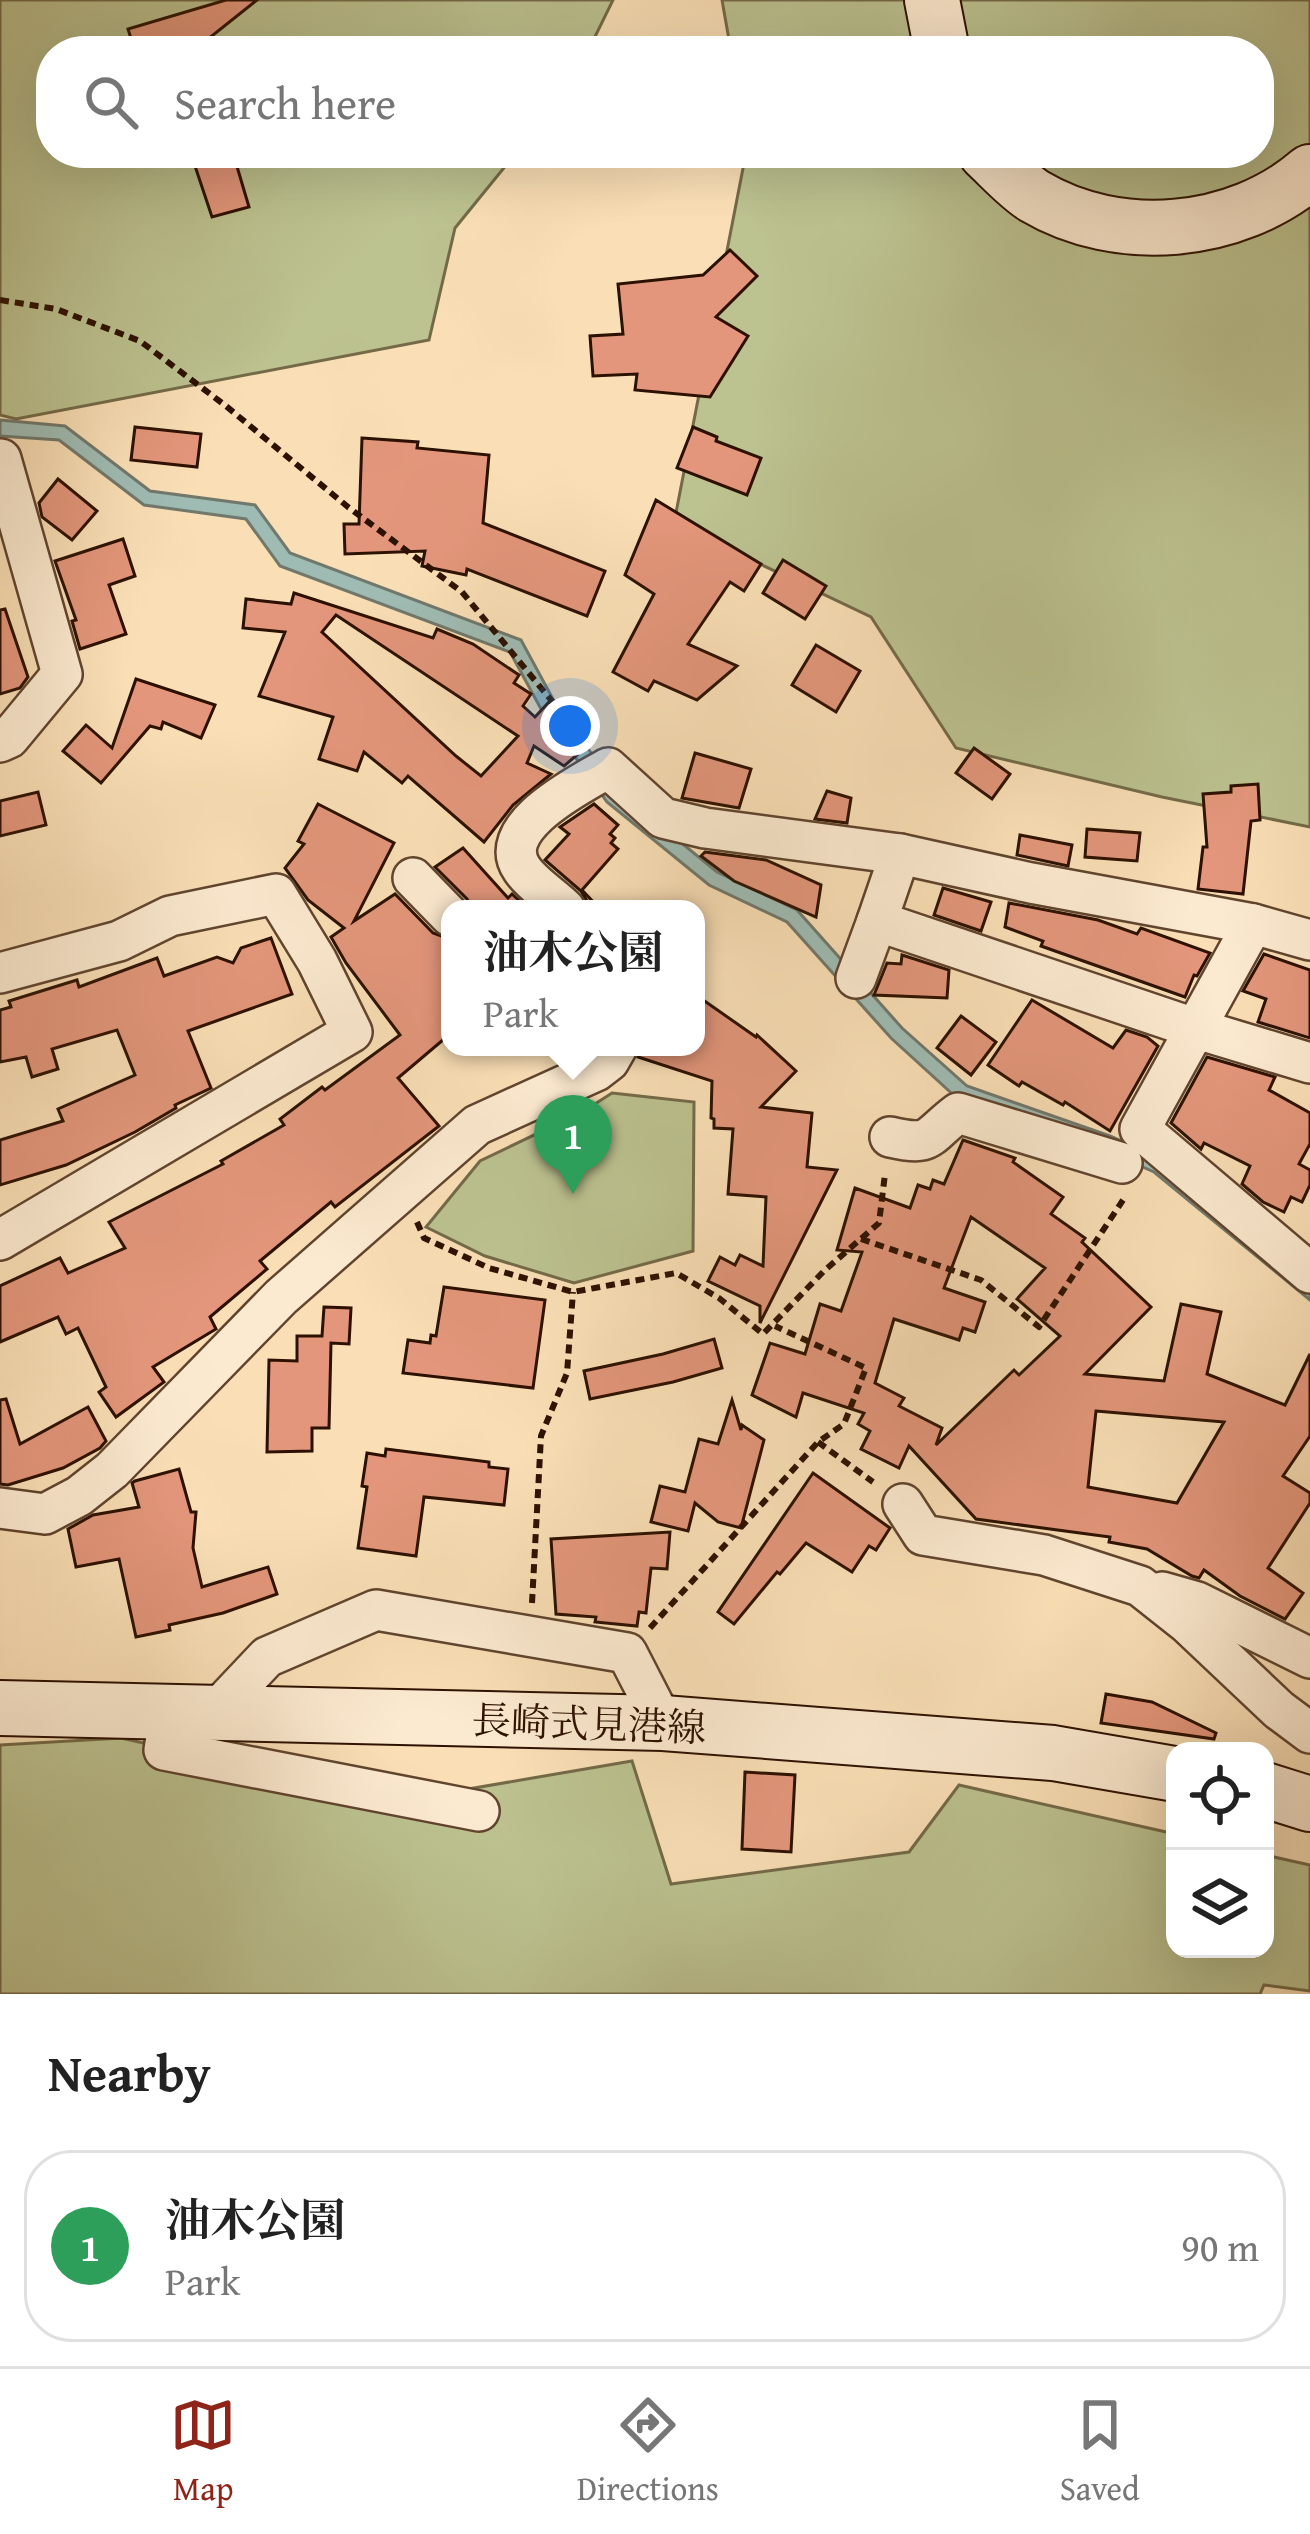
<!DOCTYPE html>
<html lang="en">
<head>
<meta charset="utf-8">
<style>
  body { margin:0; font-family:"Gentium Book Plus","Noto Serif JP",serif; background:#f2f2f2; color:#222 }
  .controls { position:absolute; right:36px; bottom:36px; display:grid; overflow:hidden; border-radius:24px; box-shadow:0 12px 48px #0002 }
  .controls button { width:108px; height:108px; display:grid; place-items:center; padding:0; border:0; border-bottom:3px solid #e0e0e0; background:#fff; color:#222; font:60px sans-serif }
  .you { position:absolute; left:570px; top:726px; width:42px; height:42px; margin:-30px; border:9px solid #fff; border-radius:50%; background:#1a73e8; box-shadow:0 0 0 18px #1a73e833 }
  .badge { display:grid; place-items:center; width:78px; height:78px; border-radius:50%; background:#8f2418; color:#fff; font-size:39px; font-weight:700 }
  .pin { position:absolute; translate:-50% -99px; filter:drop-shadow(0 3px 6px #0008) }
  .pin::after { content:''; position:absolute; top:63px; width:42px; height:36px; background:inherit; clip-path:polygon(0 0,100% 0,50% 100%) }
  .popup { position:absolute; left:441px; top:900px; width:264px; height:156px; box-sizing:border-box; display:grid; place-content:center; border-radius:24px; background:#fff; filter:drop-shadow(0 3px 9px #0005); font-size:39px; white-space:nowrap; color:#767676 }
  .popup b { font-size:45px; color:#222 }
  .popup::after { content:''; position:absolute; left:50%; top:100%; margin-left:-24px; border:24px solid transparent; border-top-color:#fff }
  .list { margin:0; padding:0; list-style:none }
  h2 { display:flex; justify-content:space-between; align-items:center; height:156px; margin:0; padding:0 48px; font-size:51px }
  h2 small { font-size:39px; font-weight:400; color:#767676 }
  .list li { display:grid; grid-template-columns:78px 1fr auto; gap:36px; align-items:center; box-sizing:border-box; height:192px; margin:0 24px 24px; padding:0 24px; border:3px solid #e0e0e0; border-radius:48px }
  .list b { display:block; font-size:45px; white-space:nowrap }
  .list p { margin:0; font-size:39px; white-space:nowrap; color:#767676 }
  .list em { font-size:39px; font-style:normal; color:#767676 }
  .icon { flex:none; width:66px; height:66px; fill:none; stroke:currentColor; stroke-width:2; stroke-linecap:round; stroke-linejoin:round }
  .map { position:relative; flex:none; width:1310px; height:1994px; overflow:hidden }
  .search { position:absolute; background:#fff; box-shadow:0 12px 48px #0002; left:36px; right:36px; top:36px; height:132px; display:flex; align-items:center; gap:30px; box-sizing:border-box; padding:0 42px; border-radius:48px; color:#767676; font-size:45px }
  .sheet { height:372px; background:#fff }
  nav { display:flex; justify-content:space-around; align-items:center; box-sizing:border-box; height:168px; border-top:3px solid #e0e0e0; background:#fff; font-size:33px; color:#767676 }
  nav a { display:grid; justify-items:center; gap:6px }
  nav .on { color:#8f2418 }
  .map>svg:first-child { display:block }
</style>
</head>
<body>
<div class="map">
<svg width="1310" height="1994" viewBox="0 0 1310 1994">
  <rect width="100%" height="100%" fill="#fadfb6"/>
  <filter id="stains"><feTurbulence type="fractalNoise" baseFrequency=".00167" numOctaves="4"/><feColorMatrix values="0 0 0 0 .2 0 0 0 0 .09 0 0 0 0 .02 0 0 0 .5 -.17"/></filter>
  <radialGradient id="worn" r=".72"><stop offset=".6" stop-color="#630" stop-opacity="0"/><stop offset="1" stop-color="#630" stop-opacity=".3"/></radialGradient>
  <g fill="#bcc290" stroke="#746a48" stroke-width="3">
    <polygon points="0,0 613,0 588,51 51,51 51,153 516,153 455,228 429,340 16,419 0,415"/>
    <polygon points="722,0 1310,0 1310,827 1162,797 956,748 871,617 674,523 746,153 1259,153 1259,51 731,51"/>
    <polygon points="612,1093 694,1102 693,1251 574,1283 485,1256 426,1227 480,1161 584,1111"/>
    <polygon points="121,1738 202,1756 445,1793 632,1761 671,1884 909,1852 959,1785 1175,1834 1175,1949 1265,1949 1265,1855 1310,1865 1310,1991 1264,1985 1260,1994 0,1994 0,1745"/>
  </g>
  <polygon fill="#9fbcb4" stroke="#71786c" stroke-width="3" points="0,420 65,426 150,491 255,505 290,553 521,640 554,701 619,792 717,872 797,910 902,1028 967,1086 1110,1136 1162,1159 1310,1280 1310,1300 1154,1172 1104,1150 959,1100 891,1038 787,922 709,885 607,802 541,709 510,652 280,566 246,519 144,505 59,440 0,436"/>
  <g fill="#e3967b" stroke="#2d1100" stroke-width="3" fill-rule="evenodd">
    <polygon points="226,0 257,0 193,51 135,51 128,29"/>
    <polygon points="215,153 233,153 249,207 212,217 193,160"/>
    <polygon points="730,250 757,276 716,317 748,336 710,397 635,390 637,374 593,376 590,336 623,334 618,284 703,275"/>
    <polygon points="135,427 201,434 197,467 131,460"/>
    <polygon points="693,427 717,437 716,441 761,458 747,495 677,468"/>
    <polygon points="362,438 418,442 417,448 489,455 483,523 605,571 587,616 467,569 466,575 422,566 425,551 345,554 344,524 359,524"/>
    <polygon points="58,479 97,511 72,540 42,517 39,503"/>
    <polygon points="656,500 761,564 744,591 730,582 688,644 737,666 697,700 654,681 648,691 613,672 654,594 625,575"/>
    <polygon points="123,539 135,576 109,585 126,634 80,649 72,621 76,620 55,561"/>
    <polygon points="783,560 826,586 805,619 763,593"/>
    <path d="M294,593L433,638L437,629L473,644L519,675L514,683L531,694L523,706L535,717L549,702L552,703L543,725L577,755L564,766L534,746L527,763L551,774L513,805L484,842L408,776L402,783L364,752L357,771L319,759L333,717L259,696L285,632L243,628L246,599L291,604ZM336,615L518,736L481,776L456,756L322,632Z"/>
    <polygon points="5,609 28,677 20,688 0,694 0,610"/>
    <polygon points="816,645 860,671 836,712 792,685"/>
    <polygon points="136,679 215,705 201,738 163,722 161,729 150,726 101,783 63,751 86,725 112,748"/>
    <polygon points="974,748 1010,774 992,799 956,773"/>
    <polygon points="695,753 751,769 739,808 682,798"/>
    <polygon points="1258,784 1260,820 1251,821 1243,894 1198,889 1203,847 1207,847 1203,794 1231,792 1231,786"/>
    <polygon points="827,791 851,798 847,823 815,819"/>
    <polygon points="38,792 46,825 0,836 0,801"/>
    <polygon points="318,804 394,843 354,921 395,894 433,933 450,939 450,1034 398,1078 439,1126 335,1207 331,1202 260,1261 267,1269 210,1317 216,1329 153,1367 164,1382 116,1417 99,1392 106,1387 78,1328 66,1334 58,1317 0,1342 0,1286 60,1258 68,1273 125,1248 109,1222 223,1164 221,1161 284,1125 280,1119 322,1087 325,1090 400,1035 346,963 331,937 344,928 308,900 285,868 304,844 298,841"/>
    <polygon points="594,804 618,825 610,834 615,838 611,843 618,849 582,890 600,909 588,909 587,901 581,891 545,860 569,834 560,827"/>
    <polygon points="1087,829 1140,833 1137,861 1085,857"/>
    <polygon points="1020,835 1072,845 1068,866 1017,855"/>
    <polygon points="463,848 508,898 512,894 528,909 473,909 467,899 435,867"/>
    <polygon points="705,852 766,860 821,885 816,917 734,881 701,856"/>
    <polygon points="943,888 991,902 981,931 934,915"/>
    <polygon points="1009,903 1098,920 1137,934 1141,928 1210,953 1197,976 1194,975 1185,997 1041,946 1043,941 1005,927"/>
    <polygon points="271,938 292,994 188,1031 211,1088 175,1105 176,1108 135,1132 66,1165 0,1185 0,1140 63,1121 58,1109 135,1075 117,1030 52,1049 58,1069 32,1077 26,1057 0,1062 0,1010 11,1007 9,1001 77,980 79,987 157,958 164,976 217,957 233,963 241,948"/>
    <polygon points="1264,954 1310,970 1310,1038 1258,1022 1266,999 1243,991"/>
    <polygon points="902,955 949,970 947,998 874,995 887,963 901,964"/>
    <polygon points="696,995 756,1037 757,1035 796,1071 761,1107 812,1113 807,1167 837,1170 760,1323 760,1306 708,1281 720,1257 735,1265 740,1255 763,1266 766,1197 728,1194 733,1129 714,1128 714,1119 711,1118 712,1081 638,1057 641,1047 696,1047"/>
    <polygon points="1032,1000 1113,1048 1126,1030 1147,1037 1158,1046 1110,1131 1065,1102 1063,1105 1022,1082 1019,1086 988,1065"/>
    <polygon points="961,1016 996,1042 971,1075 937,1048"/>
    <polygon points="1207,1057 1275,1077 1269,1090 1310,1113 1310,1144 1299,1164 1310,1170 1310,1185 1302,1202 1291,1197 1284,1212 1263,1202 1242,1184 1250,1166 1204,1143 1201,1149 1171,1123"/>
    <path d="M963,1140L1015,1158L1013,1162L1063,1197L1051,1214L1085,1238L1082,1242L1151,1307L1085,1374L1164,1381L1181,1304L1221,1312L1207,1374L1285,1405L1310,1354V1436L1283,1476L1310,1493V1503L1268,1568L1303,1593L1285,1619L1240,1596L1204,1570L1199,1578L1192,1576L1147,1549L1109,1542L1110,1537L976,1519L909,1446L899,1468L861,1449L870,1431L858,1424L864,1413L803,1393L796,1417L752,1395L770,1343L805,1354L820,1304L841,1311L862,1252L837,1250L855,1188L910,1208L918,1185L930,1189L933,1180L944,1184ZM971,1217L1045,1268L1017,1299L1060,1336L1019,1375L1014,1370L936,1445L942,1428L899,1406L904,1398L875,1383L894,1319L959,1340L963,1328L975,1332L985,1302L944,1288ZM1096,1411L1224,1422L1177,1503L1088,1487Z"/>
    <polygon points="444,1287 545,1300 533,1388 403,1373 408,1340 430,1343 431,1335 436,1336"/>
    <polygon points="324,1307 351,1308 349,1344 331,1343 329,1428 312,1428 312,1451 267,1452 269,1360 297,1361 297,1336 322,1336"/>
    <polygon points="714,1339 722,1368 673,1382 590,1399 584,1371 663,1354"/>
    <polygon points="6,1399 20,1444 88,1407 106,1441 100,1448 63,1468 8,1485 0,1484 0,1400"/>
    <polygon points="732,1400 741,1430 742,1425 764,1440 741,1528 718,1522 695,1503 688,1531 651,1522 660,1486 685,1492 699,1439 718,1444"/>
    <polygon points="386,1449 489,1462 489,1467 508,1469 504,1505 424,1497 416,1556 358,1548 367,1487 362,1486 367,1453 385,1456"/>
    <polygon points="179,1469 191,1512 196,1512 193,1548 202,1587 268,1567 277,1594 223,1613 169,1625 170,1630 136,1637 119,1559 76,1567 68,1529 93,1515 139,1507 132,1483 135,1481"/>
    <polygon points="813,1473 890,1528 876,1550 869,1546 852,1572 806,1543 780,1574 777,1572 734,1624 718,1612"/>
    <polygon points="670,1532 667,1569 651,1568 646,1613 639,1612 637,1626 595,1622 596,1617 556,1614 551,1539"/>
    <polygon points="1106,1694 1152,1702 1216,1733 1214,1739 1101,1723"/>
    <polygon points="745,1772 795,1775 791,1852 742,1849"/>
  </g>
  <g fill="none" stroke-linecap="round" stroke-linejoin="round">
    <g stroke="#60442e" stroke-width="44">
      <g id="street">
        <polyline points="0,742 9,738 62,674 1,459"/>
        <polyline points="900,854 877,921 1194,1028 1310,1063"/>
        <polyline points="413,878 450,916"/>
        <path d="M565,909C552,896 532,884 522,869C493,827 581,784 608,768L663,818L705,828L900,854L1031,883L1253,924L1310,940"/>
        <polyline points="1253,924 1140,1129 1310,1273"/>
        <polyline points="0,973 119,941 170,916 276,894 317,961 352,1032 0,1240"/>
        <polyline points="856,978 877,921"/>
        <path d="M890,1137C933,1147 926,1137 958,1113L1122,1163"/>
        <polyline points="903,1504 923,1535 1044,1555 1140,1586 1188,1624 1279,1710 1310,1733"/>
        <polyline points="0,1508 45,1514 79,1496 112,1470 281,1297 477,1125 596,1071 609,1061 617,1047"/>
        <polyline points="1162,1592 1197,1602 1310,1658"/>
        <polyline points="170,1711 164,1750 479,1811"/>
        <polyline points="215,1712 267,1657 376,1610 627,1653 663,1723"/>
      </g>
    </g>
    <g stroke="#2d1100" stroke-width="58">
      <g id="secondary">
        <polyline points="932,0 942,51"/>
        <path d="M986,153C1001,167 1017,185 1034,196C1118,246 1236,236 1310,172"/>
        <polyline points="0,1708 663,1723 1053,1753 1175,1774"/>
        <polyline points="1265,1790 1310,1804"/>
      </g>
    </g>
    <g stroke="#2d1100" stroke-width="6" stroke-dasharray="9 6" stroke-linecap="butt">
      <polyline points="0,300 56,309 140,341 226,406 348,507 462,592 584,740"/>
      <polyline points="417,1222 424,1238 489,1268 573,1292 676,1273 719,1298 763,1334 824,1271 879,1223 885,1174"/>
      <polyline points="861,1239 981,1280 1039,1327 1123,1200"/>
      <polyline points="818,1442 873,1482"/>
      <polyline points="532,1603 541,1436 567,1373 573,1292"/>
      <polyline points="650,1628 818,1442 844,1424 866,1368 775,1326"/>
    </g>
    <use href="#street" stroke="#fcead0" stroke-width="39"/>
    <use href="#secondary" stroke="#fcead0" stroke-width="54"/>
  </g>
  <g text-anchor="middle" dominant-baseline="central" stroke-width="12" stroke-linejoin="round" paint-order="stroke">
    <g font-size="39" fill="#2d1100" stroke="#fcead0">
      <text transform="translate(589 1723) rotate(2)">長崎式見港線</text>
    </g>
  </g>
  <rect width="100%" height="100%" filter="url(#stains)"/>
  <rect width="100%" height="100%" fill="url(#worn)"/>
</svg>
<div class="controls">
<button><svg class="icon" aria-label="locate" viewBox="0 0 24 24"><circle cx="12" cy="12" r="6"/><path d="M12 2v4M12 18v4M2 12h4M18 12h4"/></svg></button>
<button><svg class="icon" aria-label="layers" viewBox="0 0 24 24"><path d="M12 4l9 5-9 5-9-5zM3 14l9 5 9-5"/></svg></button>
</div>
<div class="you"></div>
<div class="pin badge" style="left:573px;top:1194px;background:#2e9e5b">1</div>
<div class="popup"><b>油木公園</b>Park</div>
<div class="search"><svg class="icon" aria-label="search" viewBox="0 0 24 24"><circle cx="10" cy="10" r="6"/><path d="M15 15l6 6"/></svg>Search here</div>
</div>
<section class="sheet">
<h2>Nearby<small></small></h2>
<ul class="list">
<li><span class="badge" style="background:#2e9e5b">1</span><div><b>油木公園</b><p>Park</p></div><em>90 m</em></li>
</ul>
</section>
<nav>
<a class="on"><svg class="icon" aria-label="map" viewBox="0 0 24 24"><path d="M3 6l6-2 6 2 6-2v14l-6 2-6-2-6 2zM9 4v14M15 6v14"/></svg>Map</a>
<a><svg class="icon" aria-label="directions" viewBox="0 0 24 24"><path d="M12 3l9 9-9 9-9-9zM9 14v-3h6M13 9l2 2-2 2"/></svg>Directions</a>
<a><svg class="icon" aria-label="saved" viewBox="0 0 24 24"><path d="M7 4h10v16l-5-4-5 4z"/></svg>Saved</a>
</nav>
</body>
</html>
